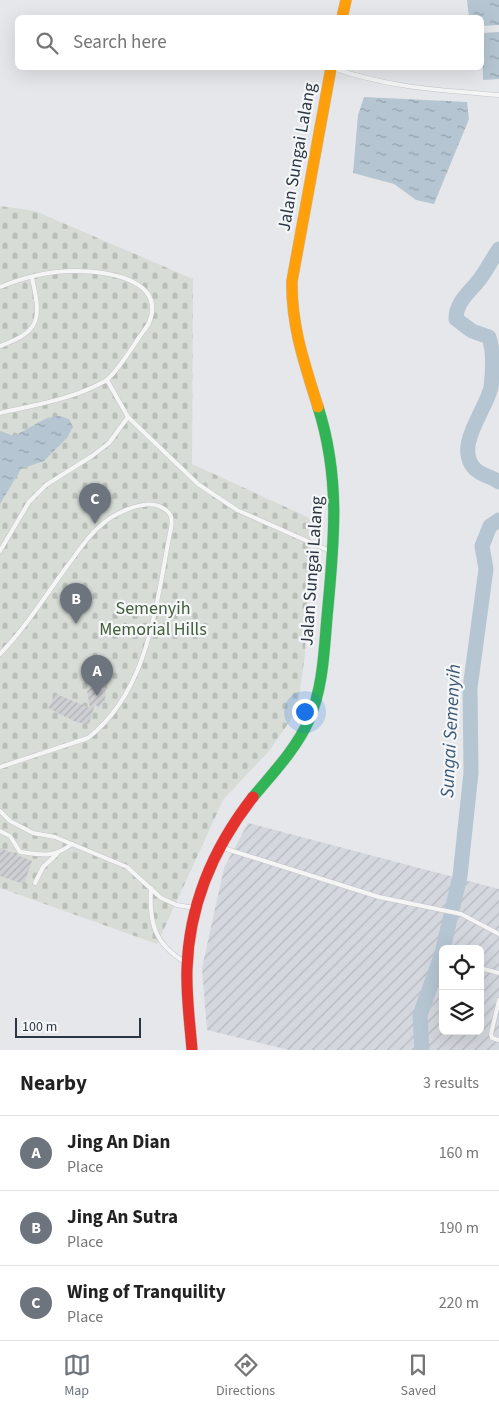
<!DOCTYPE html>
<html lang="en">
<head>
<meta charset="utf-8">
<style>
  body { margin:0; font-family:"Source Sans 3",sans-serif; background:#f2f2f2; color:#222 }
  .controls { position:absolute; right:15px; bottom:15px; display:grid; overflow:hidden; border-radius:8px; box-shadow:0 5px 20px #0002 }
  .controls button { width:45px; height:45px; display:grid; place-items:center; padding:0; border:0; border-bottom:1px solid #e0e0e0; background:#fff; color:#222; font:25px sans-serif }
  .scale { position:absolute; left:15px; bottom:12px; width:126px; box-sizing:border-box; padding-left:5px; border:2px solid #2c3642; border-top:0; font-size:14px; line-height:18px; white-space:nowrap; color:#2c3642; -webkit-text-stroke:4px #f4f6f8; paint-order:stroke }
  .you { position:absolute; left:304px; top:711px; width:18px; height:18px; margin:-12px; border:4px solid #fff; border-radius:50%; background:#1a73e8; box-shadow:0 0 0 8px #1a73e833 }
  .badge { display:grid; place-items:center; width:32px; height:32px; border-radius:50%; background:#6d747d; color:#fff; font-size:16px; font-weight:700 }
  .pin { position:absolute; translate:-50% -41px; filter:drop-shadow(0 1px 2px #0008) }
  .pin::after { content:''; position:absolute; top:26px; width:18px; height:15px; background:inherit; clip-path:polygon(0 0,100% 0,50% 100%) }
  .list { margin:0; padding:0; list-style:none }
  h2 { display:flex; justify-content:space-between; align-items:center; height:65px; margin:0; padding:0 20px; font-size:21px }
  h2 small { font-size:16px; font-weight:400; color:#767676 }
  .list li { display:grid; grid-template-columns:32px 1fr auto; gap:15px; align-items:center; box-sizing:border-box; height:75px; padding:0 20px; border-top:1px solid #e0e0e0 }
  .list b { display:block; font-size:19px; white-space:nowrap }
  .list p { margin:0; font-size:16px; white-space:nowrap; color:#767676 }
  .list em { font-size:16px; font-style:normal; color:#767676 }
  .icon { flex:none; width:28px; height:28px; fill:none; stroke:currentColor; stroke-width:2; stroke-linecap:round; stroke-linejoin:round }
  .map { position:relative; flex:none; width:499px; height:1050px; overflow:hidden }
  .search { position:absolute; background:#fff; box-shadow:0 5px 20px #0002; left:15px; right:15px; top:15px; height:55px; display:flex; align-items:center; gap:12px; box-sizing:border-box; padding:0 18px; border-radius:8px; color:#767676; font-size:19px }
  .sheet { height:290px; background:#fff }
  nav { display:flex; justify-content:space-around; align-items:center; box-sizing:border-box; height:70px; border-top:1px solid #e0e0e0; background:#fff; font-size:14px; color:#767676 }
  nav a { display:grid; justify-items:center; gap:2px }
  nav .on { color:#6d747d }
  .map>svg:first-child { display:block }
</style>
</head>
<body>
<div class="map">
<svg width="499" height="1050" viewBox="0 0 499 1050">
  <defs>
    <pattern id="industrial-furrows" width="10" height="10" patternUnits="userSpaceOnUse" patternTransform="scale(1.25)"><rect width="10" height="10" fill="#d4d7dd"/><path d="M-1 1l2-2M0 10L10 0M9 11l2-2" fill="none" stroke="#b6b9bf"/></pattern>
    <pattern id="cemetery-stones" width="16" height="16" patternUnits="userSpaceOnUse" patternTransform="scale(1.25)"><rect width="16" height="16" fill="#d7ddd6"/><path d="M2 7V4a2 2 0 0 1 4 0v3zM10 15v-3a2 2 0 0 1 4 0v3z" fill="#b9beb9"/></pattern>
    <pattern id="water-ripples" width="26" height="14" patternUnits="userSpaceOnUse" patternTransform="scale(1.25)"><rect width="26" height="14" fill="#b5c6d2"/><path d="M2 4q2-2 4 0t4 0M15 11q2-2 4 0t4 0" fill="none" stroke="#93a2ac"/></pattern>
    <pattern id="building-hatch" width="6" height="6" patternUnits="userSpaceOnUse" patternTransform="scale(1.25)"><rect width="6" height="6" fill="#cdcfd2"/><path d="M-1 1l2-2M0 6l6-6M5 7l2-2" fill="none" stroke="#b0b2b6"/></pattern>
  </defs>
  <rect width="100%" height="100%" fill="#e5e7ea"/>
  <path fill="url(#industrial-furrows)" fill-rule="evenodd" d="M248,823L499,889V1050H289L207,1030L202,968L224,868ZM443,949H480V1031H443Z"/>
  <polygon fill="url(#cemetery-stones)" points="0,206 35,211 193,279 192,464 312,519 305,654 297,711 269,751 223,800 157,944 0,888"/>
  <g fill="url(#water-ripples)">
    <polygon points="467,0 499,0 499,25 482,26 482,18 469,17"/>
    <polygon points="499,32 499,79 483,80 482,33"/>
    <polygon points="364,97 467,102 469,119 434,204 416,200 394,184 353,173 358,115"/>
    <polygon points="59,416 69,419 73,427 67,438 44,461 21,469 0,504 0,431 14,436 47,418"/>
  </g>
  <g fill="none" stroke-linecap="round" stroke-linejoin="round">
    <g stroke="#b5c6d2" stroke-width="15">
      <path d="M499,249C493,258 488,267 482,276C472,291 456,300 456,319L472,331L489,337C494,352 493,371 491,387C487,409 453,447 475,469C481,475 492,477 499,482"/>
      <polyline points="443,949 460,876 471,773 470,688 486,569 482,546 490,526 499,520"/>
      <polyline points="422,1050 420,1015 443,951"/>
    </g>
  </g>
  <g fill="url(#building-hatch)">
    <polygon points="101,682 103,688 106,688 105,700 99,708 95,704 89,724 76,722 48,708 56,694 90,708 87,691"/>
    <polygon points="0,848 32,861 24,884 0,876"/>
  </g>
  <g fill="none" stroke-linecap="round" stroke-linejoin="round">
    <g stroke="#c3c5c8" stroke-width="5">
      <g id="lane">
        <path d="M333,68C390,88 439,90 499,95"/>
        <path d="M0,287C22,278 50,271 74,271C103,271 167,278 149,323C146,329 141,334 138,339C131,349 115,375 105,381C74,399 34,405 0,413"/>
        <path d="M0,346C42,331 41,318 32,278"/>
        <polyline points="107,380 128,417 198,484 237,510 332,552"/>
        <polyline points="0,551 29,502 46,485 92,456 109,443 128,417"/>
        <path d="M0,654C25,628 44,598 65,569C76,555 85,539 99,527C111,515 144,498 161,507C171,512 173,517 171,528C156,600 151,689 88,738L0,767"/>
        <polyline points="0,811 10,821 33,833 55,837 127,867 161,898 177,905 195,908"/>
        <path d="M0,831L10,836L20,852C43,855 53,858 72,844"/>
        <polyline points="220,847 379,897 461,914 499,934"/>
        <polyline points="35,883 43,867 57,854"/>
        <path d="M151,888C149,922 154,944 185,962"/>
        <polyline points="480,968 499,973"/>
        <polyline points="499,1000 491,1034 492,1038 499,1040"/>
      </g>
    </g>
    <g stroke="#c3c5c8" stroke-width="12">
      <path id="fast" d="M253,797C273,773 296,749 309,720C323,688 324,652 327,617C334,543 341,479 318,407"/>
    </g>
    <g stroke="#c3c5c8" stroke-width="12">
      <g id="slow">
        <polyline points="342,18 346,0"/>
        <path d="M318,407C305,365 291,326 292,281L331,68"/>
      </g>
    </g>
    <g stroke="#c3c5c8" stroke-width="12">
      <path id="jam" d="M192,1050C190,1023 186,996 187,969C189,905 214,847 253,797"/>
    </g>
    <use href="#lane" stroke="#f5f5f6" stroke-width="4"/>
    <use href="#fast" stroke="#30b455" stroke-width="11"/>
    <use href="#slow" stroke="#ff9f0a" stroke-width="11"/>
    <use href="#jam" stroke="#e5322d" stroke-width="11"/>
  </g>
  <g text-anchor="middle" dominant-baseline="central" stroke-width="4.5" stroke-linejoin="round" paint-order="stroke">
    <g font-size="18" fill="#2c3642" stroke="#f4f6f8">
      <text transform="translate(297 157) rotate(-80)">Jalan Sungai Lalang</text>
      <text transform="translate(312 571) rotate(-86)">Jalan Sungai Lalang</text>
    </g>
    <g font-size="18" fill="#445d3a" stroke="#f4f6f8">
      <text x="153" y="608">Semenyih<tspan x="153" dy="21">Memorial Hills</tspan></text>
    </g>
    <g font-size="19" font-style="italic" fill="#395874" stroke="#f4f6f8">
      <text transform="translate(451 731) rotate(-87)">Sungai Semenyih</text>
    </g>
  </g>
</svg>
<div class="controls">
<button><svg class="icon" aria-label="locate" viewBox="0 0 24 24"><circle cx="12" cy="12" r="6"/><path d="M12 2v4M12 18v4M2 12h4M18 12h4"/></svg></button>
<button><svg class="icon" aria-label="layers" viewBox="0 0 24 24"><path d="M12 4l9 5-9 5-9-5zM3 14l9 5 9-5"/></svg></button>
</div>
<div class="scale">100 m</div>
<div class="you"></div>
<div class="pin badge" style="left:97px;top:696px">A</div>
<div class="pin badge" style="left:76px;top:624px">B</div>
<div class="pin badge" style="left:95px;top:524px">C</div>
<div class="search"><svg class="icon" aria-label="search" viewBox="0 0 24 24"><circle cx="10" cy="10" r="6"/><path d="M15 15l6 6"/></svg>Search here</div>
</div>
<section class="sheet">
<h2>Nearby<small>3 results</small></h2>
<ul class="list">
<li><span class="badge">A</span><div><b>Jing An Dian</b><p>Place</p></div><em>160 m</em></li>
<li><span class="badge">B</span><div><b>Jing An Sutra</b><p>Place</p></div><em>190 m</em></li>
<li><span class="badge">C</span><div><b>Wing of Tranquility</b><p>Place</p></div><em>220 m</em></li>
</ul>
</section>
<nav>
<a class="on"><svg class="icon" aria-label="map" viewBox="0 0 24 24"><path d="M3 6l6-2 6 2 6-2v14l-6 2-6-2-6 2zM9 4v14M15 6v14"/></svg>Map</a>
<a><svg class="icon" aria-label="directions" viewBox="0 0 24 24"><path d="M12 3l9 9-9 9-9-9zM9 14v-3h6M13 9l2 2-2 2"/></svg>Directions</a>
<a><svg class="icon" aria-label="saved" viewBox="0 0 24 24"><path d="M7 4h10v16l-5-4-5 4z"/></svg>Saved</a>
</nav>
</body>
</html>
